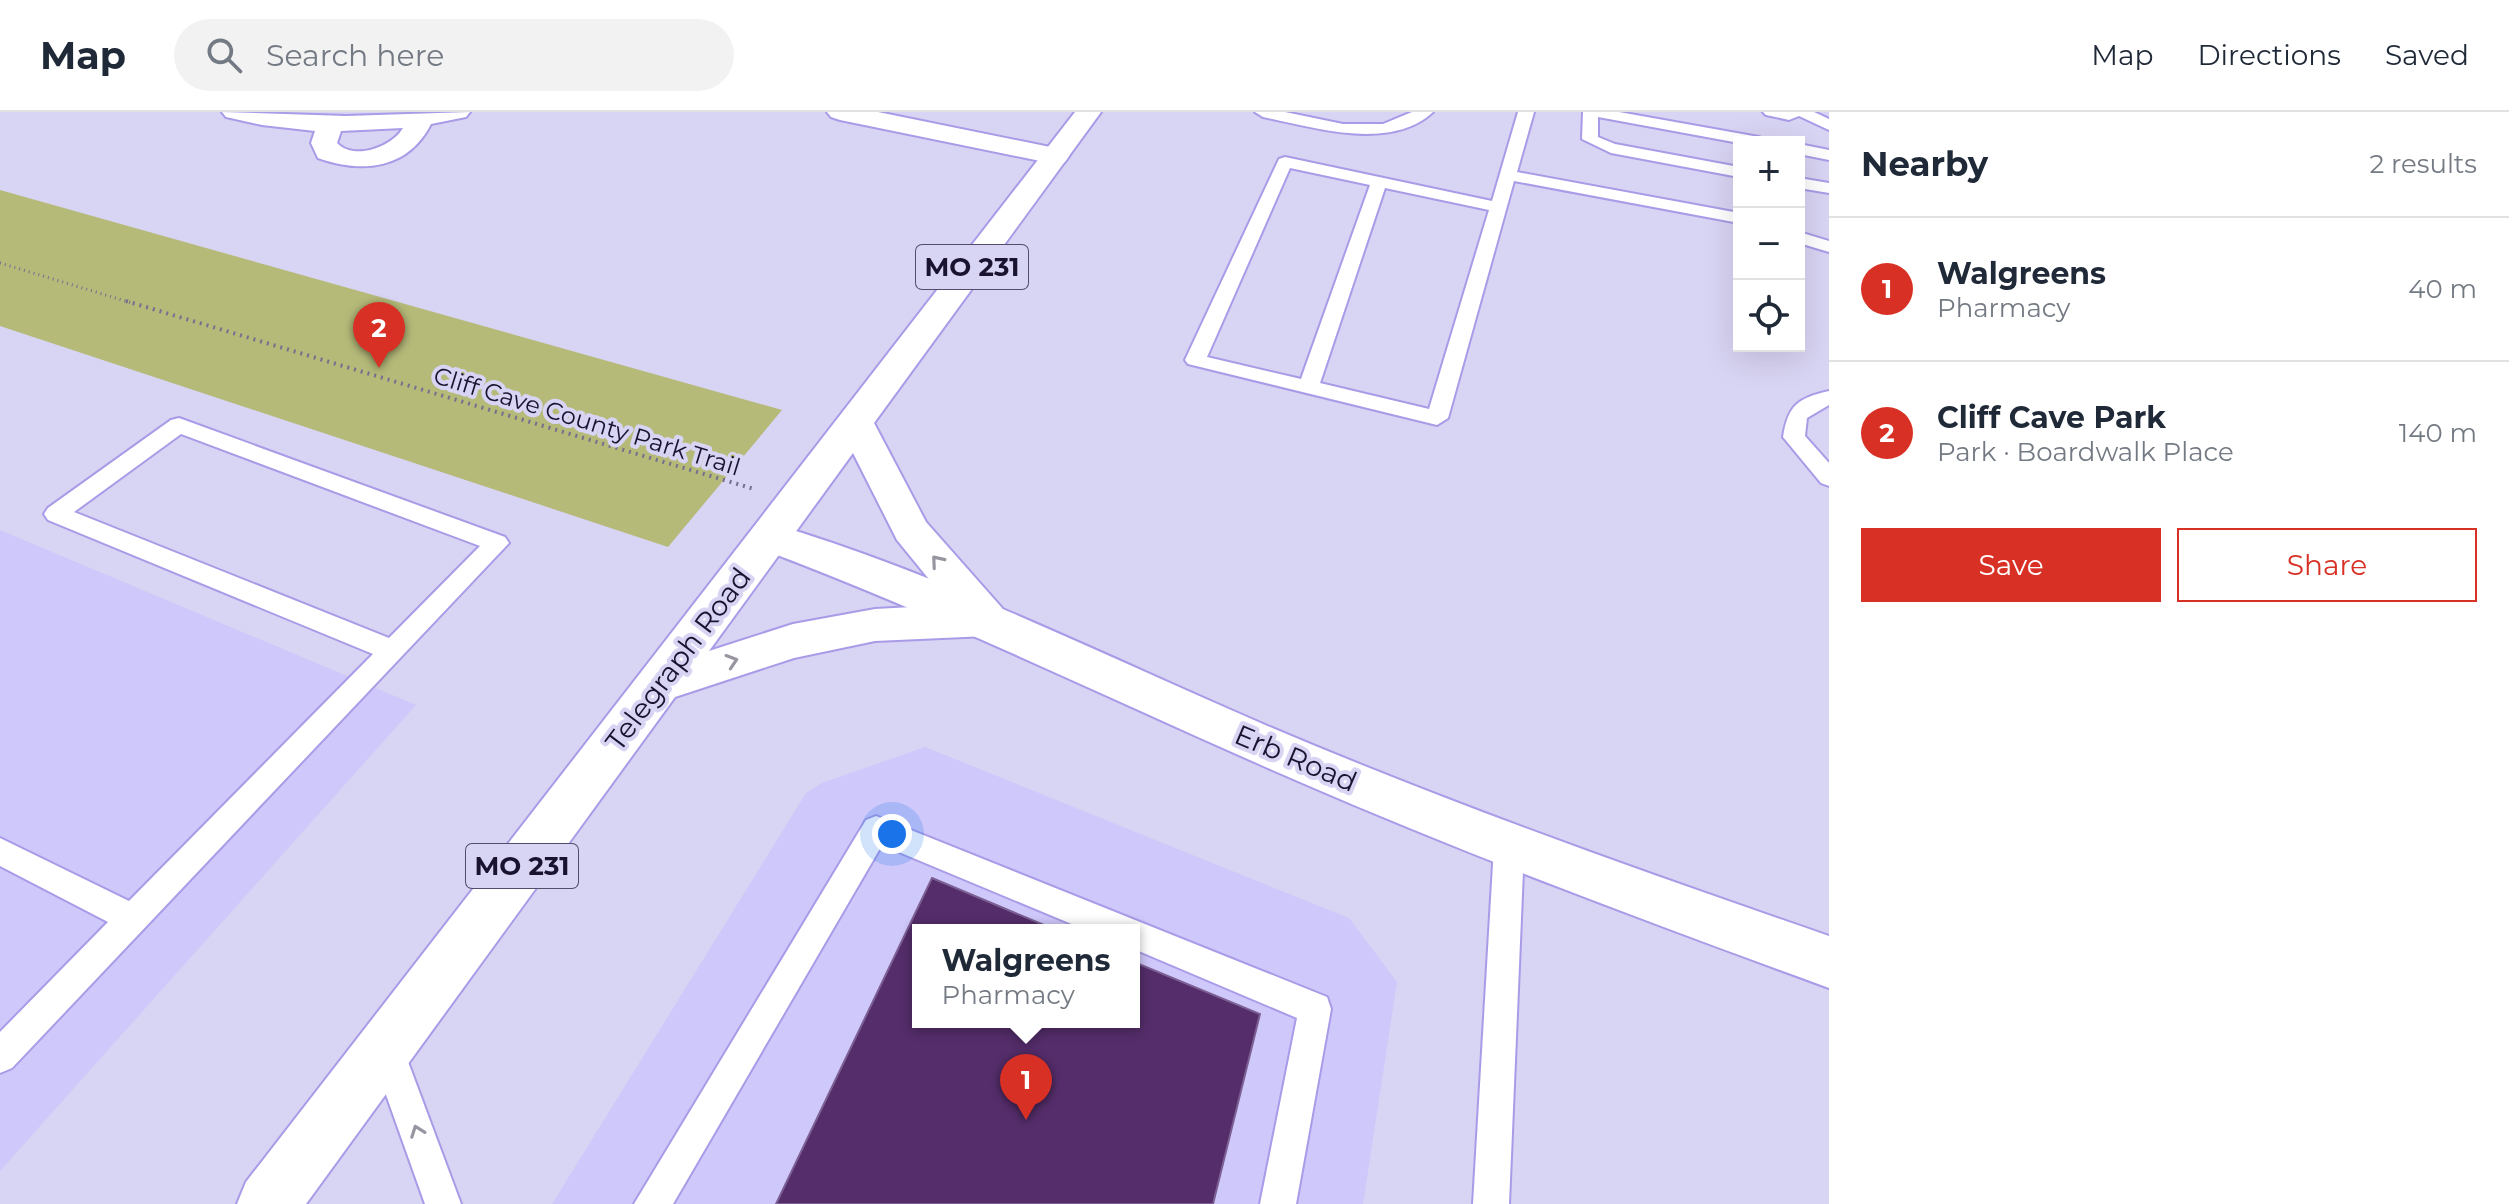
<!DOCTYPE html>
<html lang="en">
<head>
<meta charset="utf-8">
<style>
  body { margin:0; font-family:Montserrat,sans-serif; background:#f2f2f3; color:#1f2937 }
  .controls { position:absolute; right:24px; top:24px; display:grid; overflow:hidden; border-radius:0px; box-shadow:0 8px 32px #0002 }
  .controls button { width:72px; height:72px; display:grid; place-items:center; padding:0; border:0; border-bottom:2px solid #e0e1e3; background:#fff; color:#1f2937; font:40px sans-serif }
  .you { position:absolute; left:892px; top:722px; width:28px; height:28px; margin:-20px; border:6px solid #fff; border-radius:50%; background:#1a73e8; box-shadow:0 0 0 12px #1a73e833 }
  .badge { display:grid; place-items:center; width:52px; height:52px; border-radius:50%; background:#d93025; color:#fff; font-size:26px; font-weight:700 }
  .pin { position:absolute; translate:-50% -66px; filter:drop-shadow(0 2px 4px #0008) }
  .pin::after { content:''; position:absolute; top:42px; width:28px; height:24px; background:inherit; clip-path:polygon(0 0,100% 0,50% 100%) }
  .popup { position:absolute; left:912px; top:812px; width:228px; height:104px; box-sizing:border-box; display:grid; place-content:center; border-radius:0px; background:#fff; filter:drop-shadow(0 2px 6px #0005); font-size:26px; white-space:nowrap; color:#747a83 }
  .popup b { font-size:30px; color:#1f2937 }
  .popup::after { content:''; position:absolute; left:50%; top:100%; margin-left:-16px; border:16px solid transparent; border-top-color:#fff }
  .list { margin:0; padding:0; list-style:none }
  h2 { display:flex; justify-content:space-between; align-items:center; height:104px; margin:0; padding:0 32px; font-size:34px }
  h2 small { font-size:26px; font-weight:400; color:#747a83 }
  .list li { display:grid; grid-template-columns:52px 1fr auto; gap:24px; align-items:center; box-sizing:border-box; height:144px; padding:0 32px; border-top:2px solid #e0e1e3 }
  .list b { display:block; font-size:30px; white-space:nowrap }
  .list p { margin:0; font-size:26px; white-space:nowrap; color:#747a83 }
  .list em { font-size:26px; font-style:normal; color:#747a83 }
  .actions { display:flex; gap:16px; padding:24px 32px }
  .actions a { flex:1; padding:18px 0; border:2px solid #d93025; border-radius:0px; text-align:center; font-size:28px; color:#d93025 }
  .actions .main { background:#d93025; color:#fff }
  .icon { flex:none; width:44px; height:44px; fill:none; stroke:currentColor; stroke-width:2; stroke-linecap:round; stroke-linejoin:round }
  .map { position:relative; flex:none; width:1829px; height:1092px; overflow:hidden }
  header { display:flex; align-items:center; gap:48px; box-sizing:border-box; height:112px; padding:0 40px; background:#fff; border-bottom:2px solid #e0e1e3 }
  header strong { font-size:38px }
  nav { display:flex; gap:44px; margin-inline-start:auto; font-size:28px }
  .search { width:560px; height:72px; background:#f2f2f3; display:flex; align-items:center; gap:20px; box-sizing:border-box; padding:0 28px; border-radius:44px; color:#747a83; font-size:30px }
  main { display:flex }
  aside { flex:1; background:#fff }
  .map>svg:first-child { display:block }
</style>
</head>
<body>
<header>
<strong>Map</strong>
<div class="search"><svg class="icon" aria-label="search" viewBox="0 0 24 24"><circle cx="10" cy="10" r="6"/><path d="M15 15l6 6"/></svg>Search here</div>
<nav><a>Map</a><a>Directions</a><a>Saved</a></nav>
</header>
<main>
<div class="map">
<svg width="1829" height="1092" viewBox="0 0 1829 1092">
  <rect width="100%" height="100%" fill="#d8d4f3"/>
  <g fill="#cfc8fb" fill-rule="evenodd">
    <polygon points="0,418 416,593 0,1059"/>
    <path d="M925,635L1349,806L1397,870L1363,1092H552L806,681L822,671ZM918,818H1134V910H918Z"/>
  </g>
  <polygon fill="#b5ba79" points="0,78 782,298 668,435 0,214"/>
  <polygon fill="#542d6a" stroke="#7c5f93" stroke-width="2" points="932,766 1056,818 918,818 918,910 1134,910 1134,850 1260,902 1213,1092 776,1092"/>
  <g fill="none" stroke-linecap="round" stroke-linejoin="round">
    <g stroke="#a99be7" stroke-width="4">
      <g id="lane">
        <path d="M1255,0H1285L1343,12H1383L1412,0H1433C1390,40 1313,15 1263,5Z"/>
        <path d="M1518,0H1534L1517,60L1739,101V111L1514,69L1448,306L1437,313L1188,252L1185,248L1279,47L1285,45L1492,89ZM1290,56L1370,73L1301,267L1207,245ZM1385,76L1489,98L1429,297L1320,271Z"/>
        <polygon points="1583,0 1619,0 1759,25 1767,30 1739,31 1598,5 1598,25 1615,32 1739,55 1739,65 1611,41 1582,27"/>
        <polygon points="1763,0 1814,0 1829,7 1829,18 1799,4 1789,8 1766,3"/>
        <polygon points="1799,32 1829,38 1829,48 1799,42"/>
        <polygon points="1799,66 1829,71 1829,81 1799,76"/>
        <polygon points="1799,120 1829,129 1829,140 1799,131"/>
        <path d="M1829,279V293L1807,306L1805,324L1829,351V374L1821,371L1783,325C1788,293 1798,286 1829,279Z"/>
        <path d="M179,306L505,425L509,431L12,956L0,961V920L108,810L0,754V726L129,789L373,542L48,408L44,402L48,396L171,308ZM181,322L480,434L389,526L74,400Z"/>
        <polygon points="876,704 1327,885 1331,897 1296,1092 1260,1092 1297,906 1134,837 1134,818 1086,818 882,733 673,1092 634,1092 866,708"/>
        <polygon points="1509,722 1520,726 1524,735 1509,1092 1473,1092 1494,735 1498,726"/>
        <polygon points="386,918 398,923 461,1092 425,1092 369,935 374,923"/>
      </g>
    </g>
    <g stroke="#a99be7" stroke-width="4">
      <g id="street">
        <path d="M222,0L346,4L470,0L466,5L431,12C408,57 363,62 318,46L311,31L315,19L262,13L226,5ZM403,16C392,35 354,49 337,31L341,19Z"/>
        <polygon points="827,0 878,0 1055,36 1065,38 1069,44 1065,50 1055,52 840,8 831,5"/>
      </g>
    </g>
    <g stroke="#a99be7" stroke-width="4">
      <path id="secondary" d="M770,411C939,461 1101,542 1263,612C1448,691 1638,758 1829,824V876C1651,811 1473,745 1300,670C1118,591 941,504 756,435L750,425L756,415Z"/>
    </g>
    <g stroke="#a99be7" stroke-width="4">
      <path id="primary" d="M1075,0H1101L874,311L926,410L1002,496L1008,508L1002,520L987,524L875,529L794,546L675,585L306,1092H237L246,1070ZM853,341L897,428L950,493L875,497L793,512L709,539Z"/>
    </g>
    <polyline stroke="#75708e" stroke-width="3" stroke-dasharray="1 4" stroke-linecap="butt" points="0,151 132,191"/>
    <polyline stroke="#75708e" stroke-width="4" stroke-dasharray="2 5" stroke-linecap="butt" points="126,189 754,377"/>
    <use href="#lane" fill="#fff" fill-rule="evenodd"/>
    <use href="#street" fill="#fff" fill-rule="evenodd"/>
    <use href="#secondary" fill="#fff" fill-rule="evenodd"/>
    <use href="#primary" fill="#fff" fill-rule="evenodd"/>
  </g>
  <defs><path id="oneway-chevron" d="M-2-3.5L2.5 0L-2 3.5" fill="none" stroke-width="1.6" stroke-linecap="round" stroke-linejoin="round" transform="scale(2)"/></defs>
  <g stroke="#9895a1">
    <use href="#oneway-chevron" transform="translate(937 449) rotate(-130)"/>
    <use href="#oneway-chevron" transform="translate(732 549) rotate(-18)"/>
    <use href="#oneway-chevron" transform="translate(417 1019) rotate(-110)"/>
  </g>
  <g text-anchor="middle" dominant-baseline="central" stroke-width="8" stroke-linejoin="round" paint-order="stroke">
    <g font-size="24" fill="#19132f" stroke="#d8d4f3">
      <text transform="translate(587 309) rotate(17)">Cliff Cave County Park Trail</text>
    </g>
    <g fill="#d8d4f3" stroke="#524d6a" stroke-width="2">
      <rect x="916" y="133" width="112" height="44" rx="6"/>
      <rect x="466" y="732" width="112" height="44" rx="6"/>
    </g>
    <g font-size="26" font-weight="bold" fill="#19132f">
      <text x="972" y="155">MO 231</text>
      <text x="522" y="754">MO 231</text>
    </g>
    <g font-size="28" fill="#19132f" stroke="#d8d4f3">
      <text transform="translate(678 547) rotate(-53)">Telegraph Road</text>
      <text transform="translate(1296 646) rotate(23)">Erb Road</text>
    </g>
  </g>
</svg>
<div class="controls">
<button>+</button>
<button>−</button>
<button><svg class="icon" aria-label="locate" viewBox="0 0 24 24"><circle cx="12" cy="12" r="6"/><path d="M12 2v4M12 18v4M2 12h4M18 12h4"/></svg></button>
</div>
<div class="you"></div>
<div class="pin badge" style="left:1026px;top:1008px">1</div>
<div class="popup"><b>Walgreens</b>Pharmacy</div>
<div class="pin badge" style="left:379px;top:256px">2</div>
</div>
<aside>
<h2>Nearby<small>2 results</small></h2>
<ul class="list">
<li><span class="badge">1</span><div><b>Walgreens</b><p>Pharmacy</p></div><em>40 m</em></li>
<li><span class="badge">2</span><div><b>Cliff Cave Park</b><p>Park · Boardwalk Place</p></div><em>140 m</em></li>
</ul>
<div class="actions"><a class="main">Save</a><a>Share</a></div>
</aside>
</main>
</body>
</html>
